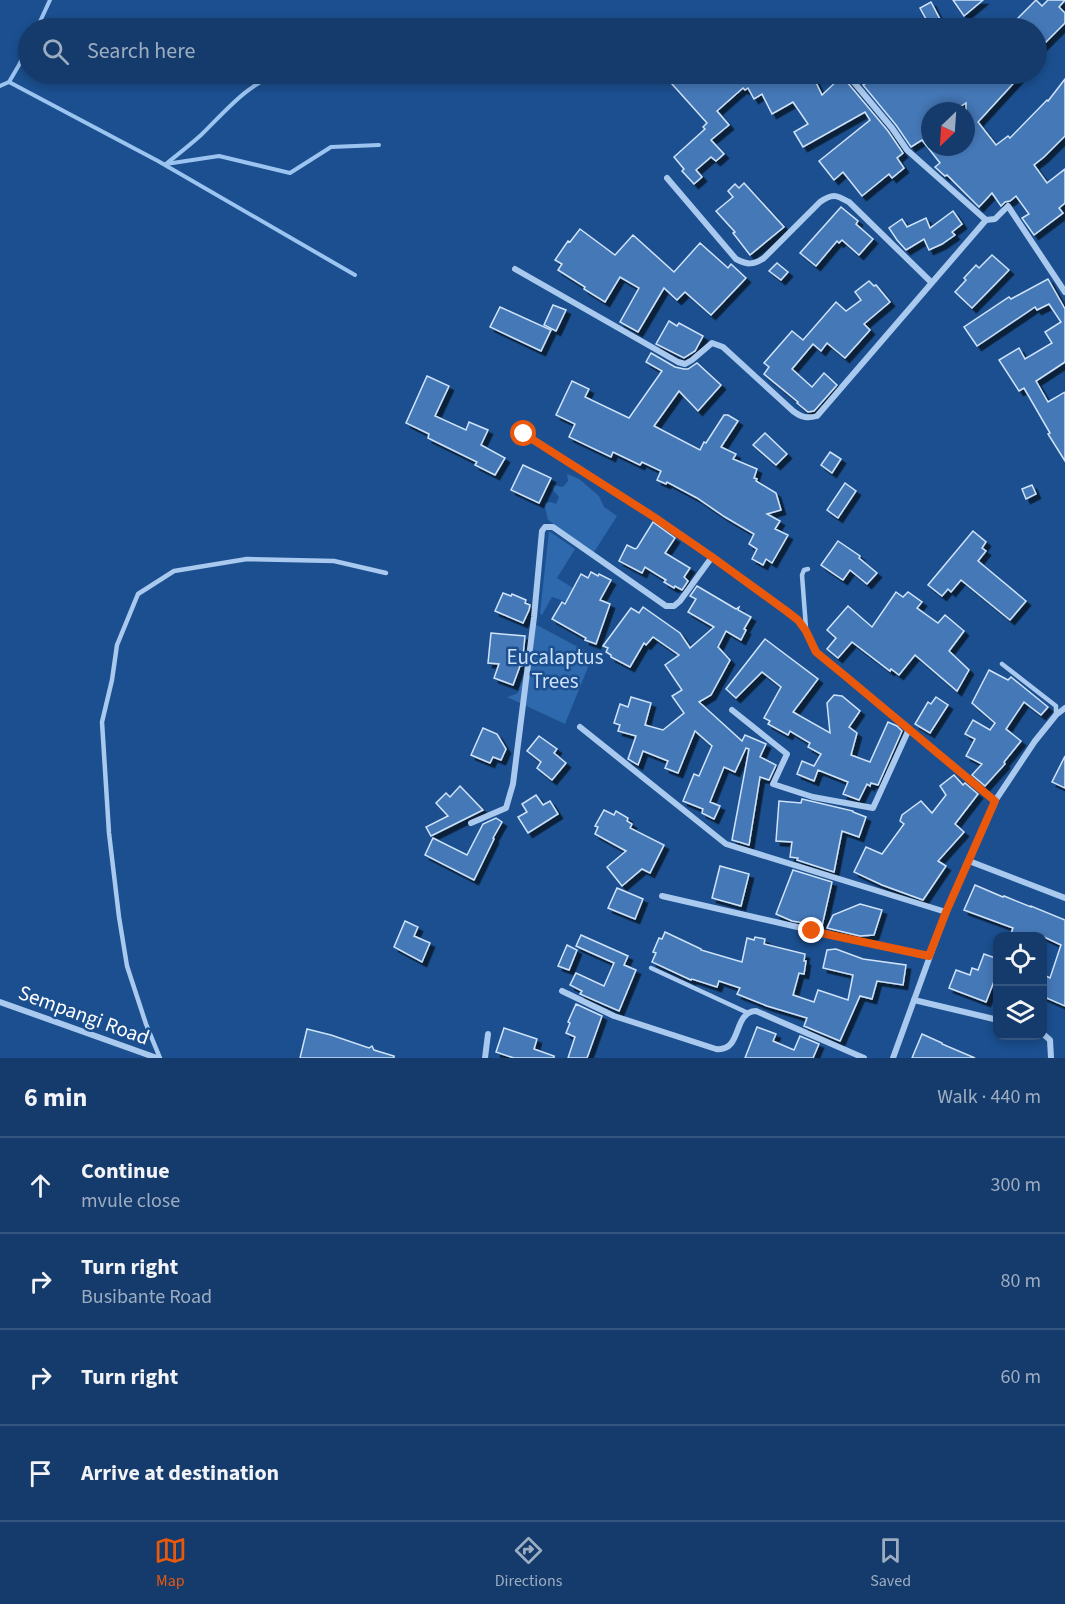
<!DOCTYPE html>
<html lang="en">
<head>
<meta charset="utf-8">
<style>
  body { margin:0; font-family:"Source Sans 3",sans-serif; background:#1d4271; color:#f1f3f6 }
  .controls { position:absolute; right:18px; bottom:18px; display:grid; overflow:hidden; border-radius:12px; box-shadow:0 3px 9px #0003 }
  .controls button { width:54px; height:54px; display:grid; place-items:center; padding:0; border:0; border-bottom:2px solid #33557e; background:#143b6b; color:#f1f3f6; font:30px sans-serif }
  .compass { position:absolute; left:921px; top:102px; width:54px; height:54px; border-radius:50%; background:#143b6b; box-shadow:0 3px 9px #0003; rotate:205deg }
  .stop { position:absolute; width:18px; height:18px; margin:-14px; border:4px solid #ea580c; border-radius:50%; background:#fff }
  .stop.end { background:#ea580c; border-color:#fff; box-shadow:0 2px 6px #0008 }
  .list { margin:0; padding:0; list-style:none }
  h2 { display:flex; justify-content:space-between; align-items:center; height:78px; margin:0; padding:0 24px; font-size:26px }
  h2 small { font-size:20px; font-weight:400; color:#9dadc1 }
  .list li { display:grid; grid-template-columns:39px 1fr auto; gap:18px; align-items:center; box-sizing:border-box; height:96px; padding:0 24px; border-top:2px solid #33557e }
  .list b { display:block; font-size:22px; white-space:nowrap }
  .list p { margin:0; font-size:20px; white-space:nowrap; color:#9dadc1 }
  .list em { font-size:20px; font-style:normal; color:#9dadc1 }
  .icon { flex:none; width:33px; height:33px; fill:none; stroke:currentColor; stroke-width:2; stroke-linecap:round; stroke-linejoin:round }
  .map { position:relative; flex:none; width:1065px; height:1058px; overflow:hidden }
  .search { position:absolute; background:#143b6b; box-shadow:0 3px 9px #0003; left:18px; right:18px; top:18px; height:66px; display:flex; align-items:center; gap:15px; box-sizing:border-box; padding:0 21px; border-radius:33px; color:#9dadc1; font-size:22px }
  .sheet { height:462px; background:#143b6b }
  nav { display:flex; justify-content:space-around; align-items:center; box-sizing:border-box; height:84px; border-top:2px solid #33557e; background:#143b6b; font-size:16px; color:#9dadc1 }
  nav a { display:grid; justify-items:center; gap:3px }
  nav .on { color:#ea580c }
  .map>svg:first-child { display:block }
</style>
</head>
<body>
<div class="map">
<svg width="1065" height="1058" viewBox="0 0 1065 1058">
  <defs>
    <filter id="shadow"><feDropShadow dx="4.5" dy="4.5" stdDeviation="0" flood-color="#0009"/></filter>
  </defs>
  <rect width="100%" height="100%" fill="#1b4f8f"/>
  <g fill="#2e69ad">
    <polygon points="567,474 579,479 599,496 604,507 617,516 594,552 548,520 544,503 551,502 556,504 559,497 553,490 552,485 563,487 568,481"/>
    <polygon points="549,531 575,549 557,578 573,588 567,602 552,597 542,615 540,613"/>
    <polygon points="533,623 593,655 565,724 507,697 516,694 519,691"/>
  </g>
  <g fill="none" stroke-linecap="round" stroke-linejoin="round">
    <g stroke="#9cc4f0" stroke-width="4">
      <polyline points="37,28 50,0"/>
      <polyline points="9,82 158,161 355,275"/>
      <polyline points="0,86 9,82 19,65 28,45"/>
      <polyline points="166,164 219,156 290,173 331,147 379,145"/>
      <path d="M166,164C177,155 190,145 201,135C223,114 251,79 282,74"/>
    </g>
  </g>
  <g fill="#4478b7" stroke="#cfe3fa" stroke-width="1.5" fill-rule="evenodd" filter="url(#shadow)">
    <polygon points="953,0 983,0 964,16"/>
    <polygon points="1036,0 1042,6 1048,0 1065,0 1059,7 1065,13 1065,23 1036,52 1036,28 1008,28"/>
    <polygon points="931,2 940,19 946,28 931,28 920,8"/>
    <polygon points="663,74 812,74 822,95 842,76 888,131 903,153 897,158 904,168 892,178 889,174 862,196 843,172 834,180 819,161 870,120 865,112 803,147 794,132 808,124 793,102 772,114 762,94 754,99 748,88 745,90 743,88 717,111 729,125 711,140 724,154 716,161 711,157 696,170 702,177 694,184 682,171 684,169 674,157 705,129 703,127 707,123"/>
    <path d="M871,74H1022L978,122L996,145L1008,136L1010,138L1047,100L1048,101L1065,79V136L1044,157L1034,165L1047,183L1065,169V203L1059,208L1063,213L1034,235L1022,218L1029,214L1016,196L1010,201L1005,202L1001,206L992,193L979,207L947,175L945,176L935,167L940,163L922,140L911,147L896,125L863,85L874,78ZM966,103V147H930V111H954Z"/>
    <polygon points="744,183 784,227 750,255 733,233 735,232 716,211 733,197 728,191 735,184 739,188"/>
    <polygon points="841,207 858,221 856,224 873,239 859,255 842,240 839,243 837,241 816,266 800,253"/>
    <polygon points="953,211 962,224 952,232 955,235 942,244 929,250 924,239 906,250 897,240 889,228 902,219 907,227 926,218 930,228"/>
    <polygon points="580,229 615,255 633,235 674,272 700,243 728,268 731,264 746,278 711,315 685,292 677,300 664,288 638,332 620,322 639,288 620,277 605,302 584,289 585,287 558,270 562,264 555,260 568,241 570,242"/>
    <polygon points="992,255 1009,270 972,308 955,292 966,280 964,278 976,265 979,268"/>
    <polygon points="777,263 788,272 781,280 769,271"/>
    <polygon points="1048,279 1065,309 1065,362 1036,381 1048,402 1065,392 1065,461 1048,434 1050,433 1024,388 1019,391 999,360 1019,348 1025,359 1052,343 1045,332 1061,322 1049,304 1037,310 1035,307 977,346 964,327 1009,297 1011,299"/>
    <polygon points="869,281 874,286 876,285 890,302 864,324 870,330 845,358 827,343 821,351 813,344 792,369 812,387 824,373 837,385 814,411 808,412 797,403 798,402 764,374 769,367 764,363 792,331 803,340 836,302 846,311 861,300 855,292"/>
    <polygon points="553,305 566,310 556,331 544,325"/>
    <polygon points="500,307 551,330 541,351 490,327"/>
    <polygon points="669,321 677,326 679,323 703,336 695,351 684,358 656,344"/>
    <polygon points="651,353 675,367 684,369 688,369 697,363 721,385 698,411 679,391 654,426 700,450 704,442 706,443 724,415 728,415 738,421 721,447 736,454 733,459 757,469 754,478 757,479 756,481 776,493 781,510 767,514 780,521 775,529 788,535 772,563 766,559 763,565 752,559 757,549 749,544 754,534 725,517 697,498 667,482 666,484 657,480 661,471 642,462 640,465 613,452 611,457 569,437 575,424 556,415 572,381 589,389 585,397 629,418 662,371 646,362"/>
    <polygon points="427,376 449,386 435,416 466,430 469,422 488,430 481,445 505,458 495,475 475,465 477,462 428,438 429,434 406,423"/>
    <polygon points="765,433 787,454 776,465 753,445"/>
    <polygon points="830,452 841,459 832,473 821,465"/>
    <polygon points="523,465 551,478 539,503 511,490"/>
    <polygon points="845,483 856,491 838,518 827,510"/>
    <polygon points="1032,485 1036,494 1026,499 1022,489"/>
    <polygon points="653,522 675,538 665,553 690,568 684,577 688,581 682,590 675,586 674,588 664,582 666,580 645,567 642,573 619,561 627,545 635,549 637,548"/>
    <polygon points="973,531 986,542 982,548 986,551 978,561 1026,601 1010,620 961,580 951,592 948,589 942,596 928,585"/>
    <polygon points="838,541 860,556 859,558 877,573 867,584 850,570 843,580 821,565"/>
    <polygon points="591,572 598,576 599,574 611,580 600,600 610,604 596,644 585,640 586,638 552,619 562,602 565,604 581,574 588,578"/>
    <polygon points="697,586 736,609 739,607 738,610 751,617 744,629 746,630 741,640 726,631 718,647 730,660 711,695 699,702 742,741 745,735 766,744 760,757 776,765 769,780 760,777 749,845 732,840 749,749 746,748 735,772 724,767 710,802 720,806 714,819 702,813 703,809 683,801 694,774 699,776 712,746 695,731 678,773 665,768 668,761 643,751 638,765 628,759 636,736 618,731 620,725 614,723 620,704 628,707 631,697 651,703 645,725 663,730 684,713 672,696 682,690 665,665 679,655 653,637 646,645 644,643 630,667 611,657 611,655 606,652 608,648 603,646 631,608 639,613 643,607 680,633 690,648 714,627 688,612 696,599 690,596"/>
    <polygon points="896,592 903,597 908,592 922,602 917,608 938,623 945,615 964,631 949,651 969,670 957,691 915,655 899,675 891,669 890,671 852,642 838,658 827,649 836,638 827,630 848,606 872,627"/>
    <polygon points="503,593 511,596 512,594 526,600 525,603 530,605 529,610 523,623 495,611"/>
    <polygon points="491,633 525,636 522,666 520,666 513,685 494,678 499,664 488,663"/>
    <polygon points="765,639 818,679 793,712 830,733 827,703 834,695 842,696 860,711 849,727 857,733 851,755 870,762 888,722 897,726 902,731 878,785 871,783 870,786 867,784 859,800 843,794 848,782 818,770 814,781 797,774 802,761 814,766 821,754 808,747 810,743 790,731 788,735 768,724 770,721 764,718 781,687 762,672 736,698 726,689"/>
    <polygon points="989,670 1008,680 1011,677 1048,707 1041,715 1024,702 1006,729 1021,741 1004,762 1005,764 985,786 972,775 982,764 966,756 975,739 965,734 973,720 990,730 995,723 972,703"/>
    <polygon points="936,697 948,705 930,733 915,724 928,702 931,704"/>
    <polygon points="483,728 497,734 506,749 501,760 493,757 490,763 471,755"/>
    <polygon points="539,736 557,749 554,753 566,763 552,780 537,768 541,762 527,751"/>
    <polygon points="1065,756 1065,788 1052,782"/>
    <polygon points="954,775 963,785 965,783 978,794 955,824 964,832 938,861 946,866 923,900 882,885 854,872 866,847 882,854 904,824 900,821 902,815 921,801 932,813 946,795 940,786"/>
    <polygon points="460,786 483,810 431,836 426,827 448,816 436,803 446,793 450,797"/>
    <polygon points="536,795 543,805 550,801 558,814 528,833 518,817 527,812 522,804"/>
    <polygon points="802,799 853,811 853,812 866,817 859,837 842,831 834,872 797,860 798,858 790,857 792,842 776,841 779,801 801,803"/>
    <polygon points="604,810 614,815 616,811 628,818 627,821 632,824 630,828 664,845 650,873 642,869 622,886 607,867 626,851 595,834 598,827 595,826"/>
    <polygon points="496,818 502,822 493,838 494,839 474,880 425,855 433,838 467,855 483,824"/>
    <polygon points="720,866 749,874 741,906 712,898"/>
    <polygon points="793,870 832,882 822,926 792,921 776,914"/>
    <polygon points="975,885 1003,897 1004,896 1031,907 1031,906 1065,920 1065,1006 1042,996 1042,974 1050,978 1061,945 1042,936 1010,936 1013,928 964,910"/>
    <polygon points="617,888 643,899 635,919 608,908"/>
    <polygon points="860,904 882,910 874,935 860,936 827,928 833,915"/>
    <polygon points="405,921 418,927 414,936 430,943 422,962 394,947"/>
    <polygon points="665,932 701,949 701,950 742,962 747,938 754,940 755,937 765,939 764,944 805,954 804,961 806,961 804,974 799,973 793,995 814,1002 818,990 848,1000 853,975 823,968 827,950 836,949 863,959 906,965 903,985 877,981 872,999 860,996 840,1041 804,1026 807,1018 767,1006 737,994 740,988 719,981 717,987 692,979 691,980 652,962 656,953 653,952 659,938 662,939"/>
    <polygon points="581,935 628,956 624,965 636,970 619,1011 580,994 582,991 570,985 576,973 604,986 614,963 576,946"/>
    <polygon points="567,945 577,950 569,970 558,966"/>
    <polygon points="984,954 998,959 998,971 986,1002 949,988 956,970 970,975 972,968 978,970"/>
    <polygon points="576,1004 602,1016 587,1058 568,1058 575,1037 566,1033 570,1023 568,1022"/>
    <polygon points="757,1027 776,1034 773,1041 794,1050 800,1036 819,1044 813,1058 745,1058"/>
    <polygon points="504,1028 537,1039 534,1049 554,1056 554,1058 514,1058 496,1052"/>
    <polygon points="307,1029 331,1035 369,1048 372,1046 374,1050 394,1056 394,1058 300,1058"/>
    <polygon points="922,1034 942,1043 942,1044 975,1058 912,1058"/>
  </g>
  <g fill="none" stroke-linecap="round" stroke-linejoin="round">
    <g stroke="#a9c9ee" stroke-width="4.5">
      <polyline points="806,628 802,575 804,570 808,569"/>
      <polyline points="1002,664 1056,706 1056,715"/>
      <polyline points="651,968 748,1013"/>
      <polyline points="160,1058 146,1024 127,966 119,917 109,833 102,722 112,680 117,645 138,594 174,571 247,559 334,561 386,573"/>
    </g>
    <g stroke="#a9c9ee" stroke-width="6">
      <polyline points="847,74 892,128 907,150 986,220"/>
      <path d="M667,178L736,259C747,265 754,265 764,258L820,202C833,193 836,195 849,202L931,282"/>
      <path d="M515,269L678,362L685,364L692,360L712,343L723,347L793,411C801,417 807,419 817,416L986,220L995,219L1008,206L1065,292"/>
      <polyline points="524,434 654,517 712,557 785,610 798,620 806,631 816,652 844,675 995,801"/>
      <polyline points="732,710 787,754 773,784 813,797 873,808 909,729"/>
      <polyline points="580,727 726,844 946,912"/>
      <polyline points="471,823 506,808 513,784 534,617 542,531 545,527 553,527 666,606 674,606 680,601 712,557"/>
      <polyline points="969,861 1065,898"/>
      <polyline points="662,896 880,946 929,956"/>
      <path d="M562,991L614,1016L716,1049C743,1052 732,1012 756,1011L864,1058"/>
      <polyline points="914,1000 998,1020"/>
      <polyline points="0,1002 157,1058"/>
      <polyline points="1042,1033 1050,1040 1051,1058"/>
      <polyline points="485,1058 488,1034"/>
      <polyline points="893,1058 946,912 995,801 1035,741 1056,715 1065,708"/>
    </g>
  </g>
  <g fill="none" stroke-linecap="round" stroke-linejoin="round">
    <polyline stroke="#ea580c" stroke-width="8" points="524,434 654,517 712,557 785,610 798,620 806,631 816,652 844,675 995,801 946,912 929,956 812,931"/>
  </g>
  <g text-anchor="middle" dominant-baseline="central" stroke-width="5" stroke-linejoin="round" paint-order="stroke">
    <g font-size="21" fill="#cfe3fa" stroke="#1b4f8f">
      <text x="555" y="657">Eucalaptus<tspan x="555" dy="24">Trees</tspan></text>
    </g>
    <g font-size="21" fill="#fff" stroke="#1b4f8f">
      <text transform="translate(84 1015) rotate(20)">Sempangi Road</text>
    </g>
  </g>
</svg>
<div class="controls">
<button><svg class="icon" aria-label="locate" viewBox="0 0 24 24"><circle cx="12" cy="12" r="6"/><path d="M12 2v4M12 18v4M2 12h4M18 12h4"/></svg></button>
<button><svg class="icon" aria-label="layers" viewBox="0 0 24 24"><path d="M12 4l9 5-9 5-9-5zM3 14l9 5 9-5"/></svg></button>
</div>
<svg class="compass" viewBox="-18 -18 36 36"><path d="M0-13l5 13h-10z" fill="#e53935"/><path d="M0 13l5-13h-10z" fill="#9dadc1"/></svg>
<div class="stop" style="left:524px;top:434px"></div>
<div class="stop end" style="left:812px;top:931px"></div>
<div class="search"><svg class="icon" aria-label="search" viewBox="0 0 24 24"><circle cx="10" cy="10" r="6"/><path d="M15 15l6 6"/></svg>Search here</div>
</div>
<section class="sheet">
<h2>6 min<small>Walk · 440 m</small></h2>
<ul class="list">
<li><svg class="icon" aria-label="ahead" viewBox="0 0 24 24"><path d="M12 20V5M6 11l6-6 6 6"/></svg><div><b>Continue</b><p>mvule close</p></div><em>300 m</em></li>
<li><svg class="icon" aria-label="right" viewBox="0 0 24 24"><path d="M7 20v-9h11M14 6l5 5-5 5"/></svg><div><b>Turn right</b><p>Busibante Road</p></div><em>80 m</em></li>
<li><svg class="icon" aria-label="right" viewBox="0 0 24 24"><path d="M7 20v-9h11M14 6l5 5-5 5"/></svg><div><b>Turn right</b></div><em>60 m</em></li>
<li><svg class="icon" aria-label="arrive" viewBox="0 0 24 24"><path d="M6 21V4h12l-3 4 3 4H6"/></svg><div><b>Arrive at destination</b></div></li>
</ul>
</section>
<nav>
<a class="on"><svg class="icon" aria-label="map" viewBox="0 0 24 24"><path d="M3 6l6-2 6 2 6-2v14l-6 2-6-2-6 2zM9 4v14M15 6v14"/></svg>Map</a>
<a><svg class="icon" aria-label="directions" viewBox="0 0 24 24"><path d="M12 3l9 9-9 9-9-9zM9 14v-3h6M13 9l2 2-2 2"/></svg>Directions</a>
<a><svg class="icon" aria-label="saved" viewBox="0 0 24 24"><path d="M7 4h10v16l-5-4-5 4z"/></svg>Saved</a>
</nav>
</body>
</html>
